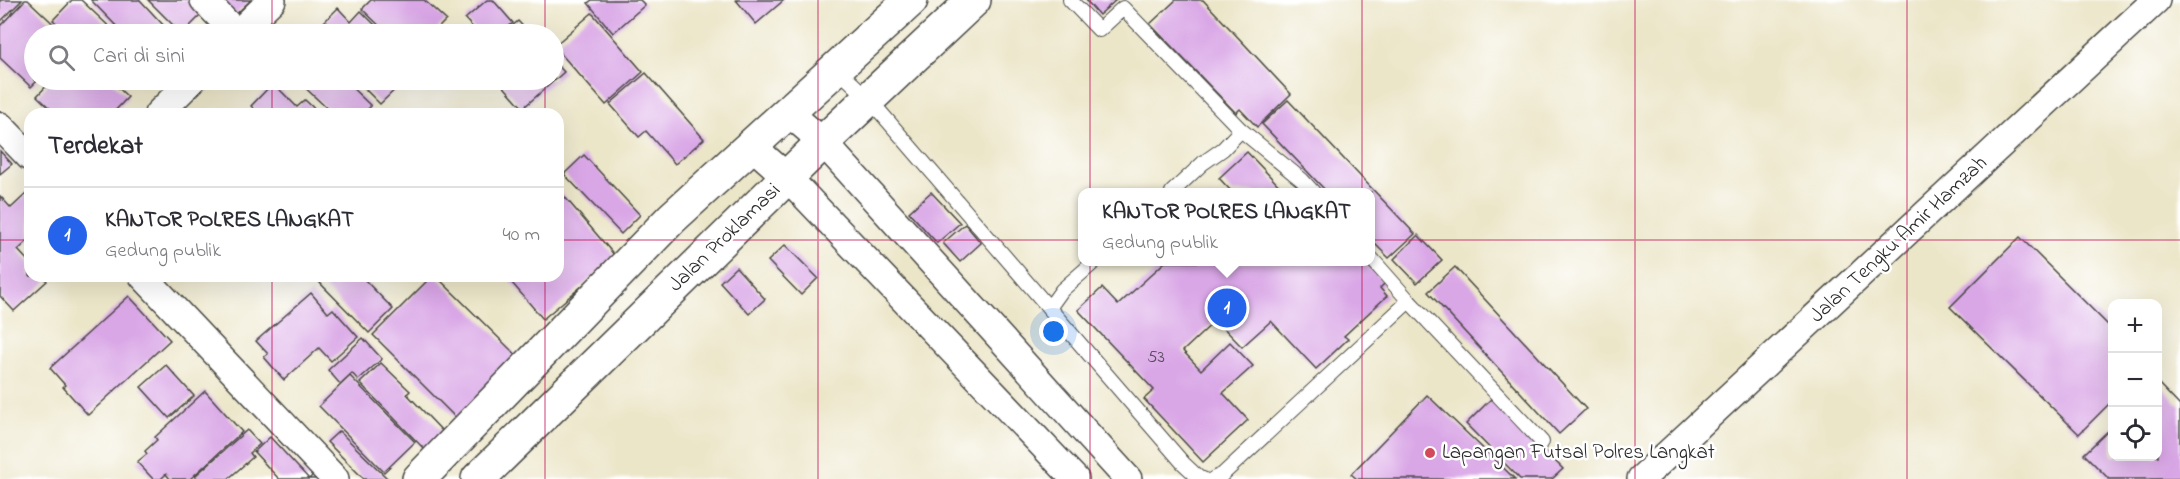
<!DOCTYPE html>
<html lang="id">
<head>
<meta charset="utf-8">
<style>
  body { margin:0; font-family:"Indie Flower",sans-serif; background:#f7f7f7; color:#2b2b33 }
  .controls { position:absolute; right:18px; bottom:18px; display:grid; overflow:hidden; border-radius:12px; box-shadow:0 6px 24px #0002 }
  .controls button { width:54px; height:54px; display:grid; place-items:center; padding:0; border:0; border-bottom:2px solid #e1e1e2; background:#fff; color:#2b2b33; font:30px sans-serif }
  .you { position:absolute; left:1054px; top:332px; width:21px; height:21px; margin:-15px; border:4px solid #fff; border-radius:50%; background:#1a73e8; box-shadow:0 0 0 9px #1a73e833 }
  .badge { display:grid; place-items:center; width:39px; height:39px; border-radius:50%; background:#2563eb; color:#fff; font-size:20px; font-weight:700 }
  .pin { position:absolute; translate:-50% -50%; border:3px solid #fff; box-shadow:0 2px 6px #0006 }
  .popup { position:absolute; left:1078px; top:188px; width:297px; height:78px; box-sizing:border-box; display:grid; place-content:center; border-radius:12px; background:#fff; filter:drop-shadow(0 2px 4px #0005); font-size:20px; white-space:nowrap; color:#7c7c81 }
  .popup b { font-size:22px; color:#2b2b33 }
  .popup::after { content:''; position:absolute; left:50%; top:100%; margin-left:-12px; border:12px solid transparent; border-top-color:#fff }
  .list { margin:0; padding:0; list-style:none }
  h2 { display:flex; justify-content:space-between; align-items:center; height:78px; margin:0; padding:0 24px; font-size:26px }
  h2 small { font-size:20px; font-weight:400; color:#7c7c81 }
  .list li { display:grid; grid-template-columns:39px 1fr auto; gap:18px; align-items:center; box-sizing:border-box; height:96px; padding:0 24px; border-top:2px solid #e1e1e2 }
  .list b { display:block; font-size:22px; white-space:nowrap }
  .list p { margin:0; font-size:20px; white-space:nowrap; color:#7c7c81 }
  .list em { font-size:20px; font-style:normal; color:#7c7c81 }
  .icon { flex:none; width:33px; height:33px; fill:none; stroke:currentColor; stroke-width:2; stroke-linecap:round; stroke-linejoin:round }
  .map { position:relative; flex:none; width:2180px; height:479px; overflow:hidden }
  .search { position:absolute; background:#fff; box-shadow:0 6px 24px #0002; left:24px; top:24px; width:540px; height:66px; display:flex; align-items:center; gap:15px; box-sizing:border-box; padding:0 21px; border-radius:33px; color:#7c7c81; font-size:22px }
  .panel { position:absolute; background:#fff; box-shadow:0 6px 24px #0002; left:24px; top:108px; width:540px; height:174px; border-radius:18px }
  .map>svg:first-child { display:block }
</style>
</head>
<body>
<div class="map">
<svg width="2180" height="479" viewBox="0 0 2180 479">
  <rect width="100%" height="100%" fill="#fff"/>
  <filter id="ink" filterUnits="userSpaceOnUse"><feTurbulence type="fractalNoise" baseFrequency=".0167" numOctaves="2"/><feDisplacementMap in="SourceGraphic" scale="12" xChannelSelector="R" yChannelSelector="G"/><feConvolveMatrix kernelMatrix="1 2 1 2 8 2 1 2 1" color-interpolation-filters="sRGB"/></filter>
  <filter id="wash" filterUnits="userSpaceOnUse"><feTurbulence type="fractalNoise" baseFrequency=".008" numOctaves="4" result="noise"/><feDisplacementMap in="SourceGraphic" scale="24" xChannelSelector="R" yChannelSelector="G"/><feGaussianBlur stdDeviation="1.35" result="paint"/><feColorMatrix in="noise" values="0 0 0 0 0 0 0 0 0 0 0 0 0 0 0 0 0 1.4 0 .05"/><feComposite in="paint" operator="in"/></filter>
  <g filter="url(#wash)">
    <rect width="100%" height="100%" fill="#ece6c9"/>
    <g id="blocks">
      <g fill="#d9a6e6">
        <polygon points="0,0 22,0 0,22"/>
        <polygon points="25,0 28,0 64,34 34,34 34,80 38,80 31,87 0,58 0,26"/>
        <polygon points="72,0 81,0 117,34 68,34 53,20"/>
        <polygon points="91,0 140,0 165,27 157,34 124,34"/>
        <polygon points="148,0 200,0 208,8 182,34"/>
        <polygon points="212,0 251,0 230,20"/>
        <polygon points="371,0 424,0 446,20 432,34 388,34 362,9"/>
        <polygon points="487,0 493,0 513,23 499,34 479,34 465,19"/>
        <polygon points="592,0 640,0 645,5 613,33 588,3"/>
        <polygon points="736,0 784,0 756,24"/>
        <polygon points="1086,0 1116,0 1099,15"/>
        <polygon points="1176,0 1203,0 1291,94 1257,127 1240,109 1236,113 1150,24"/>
        <polygon points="338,8 351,22 361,11 384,34 312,34"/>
        <polygon points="592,13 643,72 606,105 554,46"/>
        <polygon points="518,21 530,34 503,34"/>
        <polygon points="554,61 564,72 523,108 498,80 554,80"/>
        <polygon points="646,73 704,139 675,164 646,131 639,137 610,104"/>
        <polygon points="52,80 110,80 128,97 112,114 56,114 37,96"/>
        <polygon points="297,80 347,80 345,81 371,106 363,114 333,114"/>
        <polygon points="356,80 405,80 380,104"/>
        <polygon points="273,83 297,107 305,100 320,114 260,114 251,106"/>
        <polygon points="1288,100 1415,234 1389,258 1371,240 1371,192 1327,192 1262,124"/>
        <polygon points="0,151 12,164 0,174"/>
        <polygon points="1247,152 1285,192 1232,192 1219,178"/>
        <polygon points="584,155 640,215 621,234 564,174"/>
        <polygon points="558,189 616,257 543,319 506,276 558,276"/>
        <polygon points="931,192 960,223 937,243 909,212"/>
        <polygon points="26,194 30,198 30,239 18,250 30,263 30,276 42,276 47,281 14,311 0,296 0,196 11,208"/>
        <polygon points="965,224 981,243 960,262 943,243"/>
        <polygon points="1418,235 1442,260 1417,283 1394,259"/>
        <polygon points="2020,237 2112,329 2112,401 2079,434 1950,307"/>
        <polygon points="785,245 818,278 801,295 768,261"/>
        <polygon points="1165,262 1364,262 1385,283 1380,288 1387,296 1344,336 1348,339 1316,369 1271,321 1242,347 1216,320 1183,351 1201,370 1230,342 1253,366 1223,393 1248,420 1203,462 1144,399 1154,390 1078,310 1102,288 1118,305"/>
        <polygon points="736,267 765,299 749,314 720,282"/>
        <polygon points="1455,267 1586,409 1559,434 1428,292"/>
        <polygon points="328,276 361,276 393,309 369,333 320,283"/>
        <polygon points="432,276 436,276 520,359 459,421 373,335"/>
        <polygon points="311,293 328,313 333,309 358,337 331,361 319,348 284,380 264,357 268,354 256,341"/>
        <polygon points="129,296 170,340 88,415 63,387 65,385 50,368"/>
        <polygon points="363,338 382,359 358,380 352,373 340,384 328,370"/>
        <polygon points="381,363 410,391 407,394 445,434 427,452 360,383"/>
        <polygon points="166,365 194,396 169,418 141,387"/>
        <polygon points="350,376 415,442 384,472 319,406"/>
        <polygon points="2158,383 2180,406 2180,479 2109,479 2084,454 2112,427 2112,456 2158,456"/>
        <polygon points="205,391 242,432 190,479 170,479 166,474 161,479 153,479 137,462 147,454 145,451 157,440 155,437"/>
        <polygon points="1427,395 1515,479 1357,479 1351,474"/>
        <polygon points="1492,398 1563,469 1552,479 1520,479 1466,424"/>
        <polygon points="247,430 260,444 250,453 253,457 228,479 198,479 195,476"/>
        <polygon points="339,431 388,479 364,479 327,442"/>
        <polygon points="270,437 309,479 319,469 328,479 279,479 254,452"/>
      </g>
    </g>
  </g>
  <g filter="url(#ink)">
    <use href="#blocks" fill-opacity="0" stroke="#484743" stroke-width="1.5"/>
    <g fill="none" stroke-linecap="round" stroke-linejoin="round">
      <g stroke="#484743" stroke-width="16">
        <g id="service">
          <polyline points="1070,0 1099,30 1123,8 1241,130"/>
          <polyline points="837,69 869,99 1049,308 1062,290 1094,262"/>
          <polyline points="1172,192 1203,163 1223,149 1241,130 1302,180 1313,192"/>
          <polyline points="1371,258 1409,301 1542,442"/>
          <polyline points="1049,308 1183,463 1199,478 1203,479"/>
          <polyline points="1213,479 1222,475 1409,301"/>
        </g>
      </g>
      <g stroke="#484743" stroke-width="30">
        <g id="minor">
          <polyline points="204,0 237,34"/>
          <polyline points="237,34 272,0"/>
          <polyline points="789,113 823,142 1128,479"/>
          <polyline points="158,114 192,80"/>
          <polyline points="0,126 30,157"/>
          <polyline points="752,146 787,177 1075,479"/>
          <polyline points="143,276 335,479"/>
          <polyline points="1641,479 2156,0"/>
        </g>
      </g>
      <g stroke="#484743" stroke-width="36">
        <g id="tertiary">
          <polyline points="419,479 672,218 911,0"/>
          <polyline points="478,479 823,142 974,0"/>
        </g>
      </g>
      <use href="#service" stroke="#fff" stroke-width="14"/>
      <use href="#minor" stroke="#fff" stroke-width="27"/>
      <use href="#tertiary" stroke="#fff" stroke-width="33"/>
    </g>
  </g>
  <path fill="none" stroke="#c2185b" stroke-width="1.5" stroke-opacity="0.55" d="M272,0V34M545,0V34M818,0V479M1090,0V479M1362,0V479M1635,0V479M1907,0V479M272,80V114M545,80V114M0,240H30M558,240H2180M272,276V479M545,276V479"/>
  <circle fill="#d1495b" stroke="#fff" stroke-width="2" cx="1430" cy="453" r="6"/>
  <g text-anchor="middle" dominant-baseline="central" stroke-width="5" stroke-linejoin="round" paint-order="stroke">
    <g font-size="18" fill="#564a5a">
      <text x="1156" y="358">53</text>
    </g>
    <g font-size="21" fill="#2b2b2b" stroke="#fff">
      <text transform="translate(725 238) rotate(-44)">Jalan Proklamasi</text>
      <text transform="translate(1899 240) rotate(-43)">Jalan Tengku Amir Hamzah</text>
    </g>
    <g font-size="21" fill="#2b2b2b" stroke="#fff" text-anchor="start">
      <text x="1442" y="453">Lapangan Futsal Polres Langkat</text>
    </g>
  </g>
</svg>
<div class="controls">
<button>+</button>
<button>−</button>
<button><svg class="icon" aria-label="locate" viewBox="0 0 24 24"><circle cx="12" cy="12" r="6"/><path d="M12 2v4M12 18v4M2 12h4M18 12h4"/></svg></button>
</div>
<div class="you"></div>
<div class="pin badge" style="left:1227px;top:308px">1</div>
<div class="popup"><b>KANTOR POLRES LANGKAT</b>Gedung publik</div>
<div class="search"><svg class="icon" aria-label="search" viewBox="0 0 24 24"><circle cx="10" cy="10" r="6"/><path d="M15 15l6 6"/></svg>Cari di sini</div>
<section class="panel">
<h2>Terdekat<small></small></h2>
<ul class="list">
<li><span class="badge">1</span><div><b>KANTOR POLRES LANGKAT</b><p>Gedung publik</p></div><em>40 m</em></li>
</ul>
</section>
</div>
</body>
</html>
